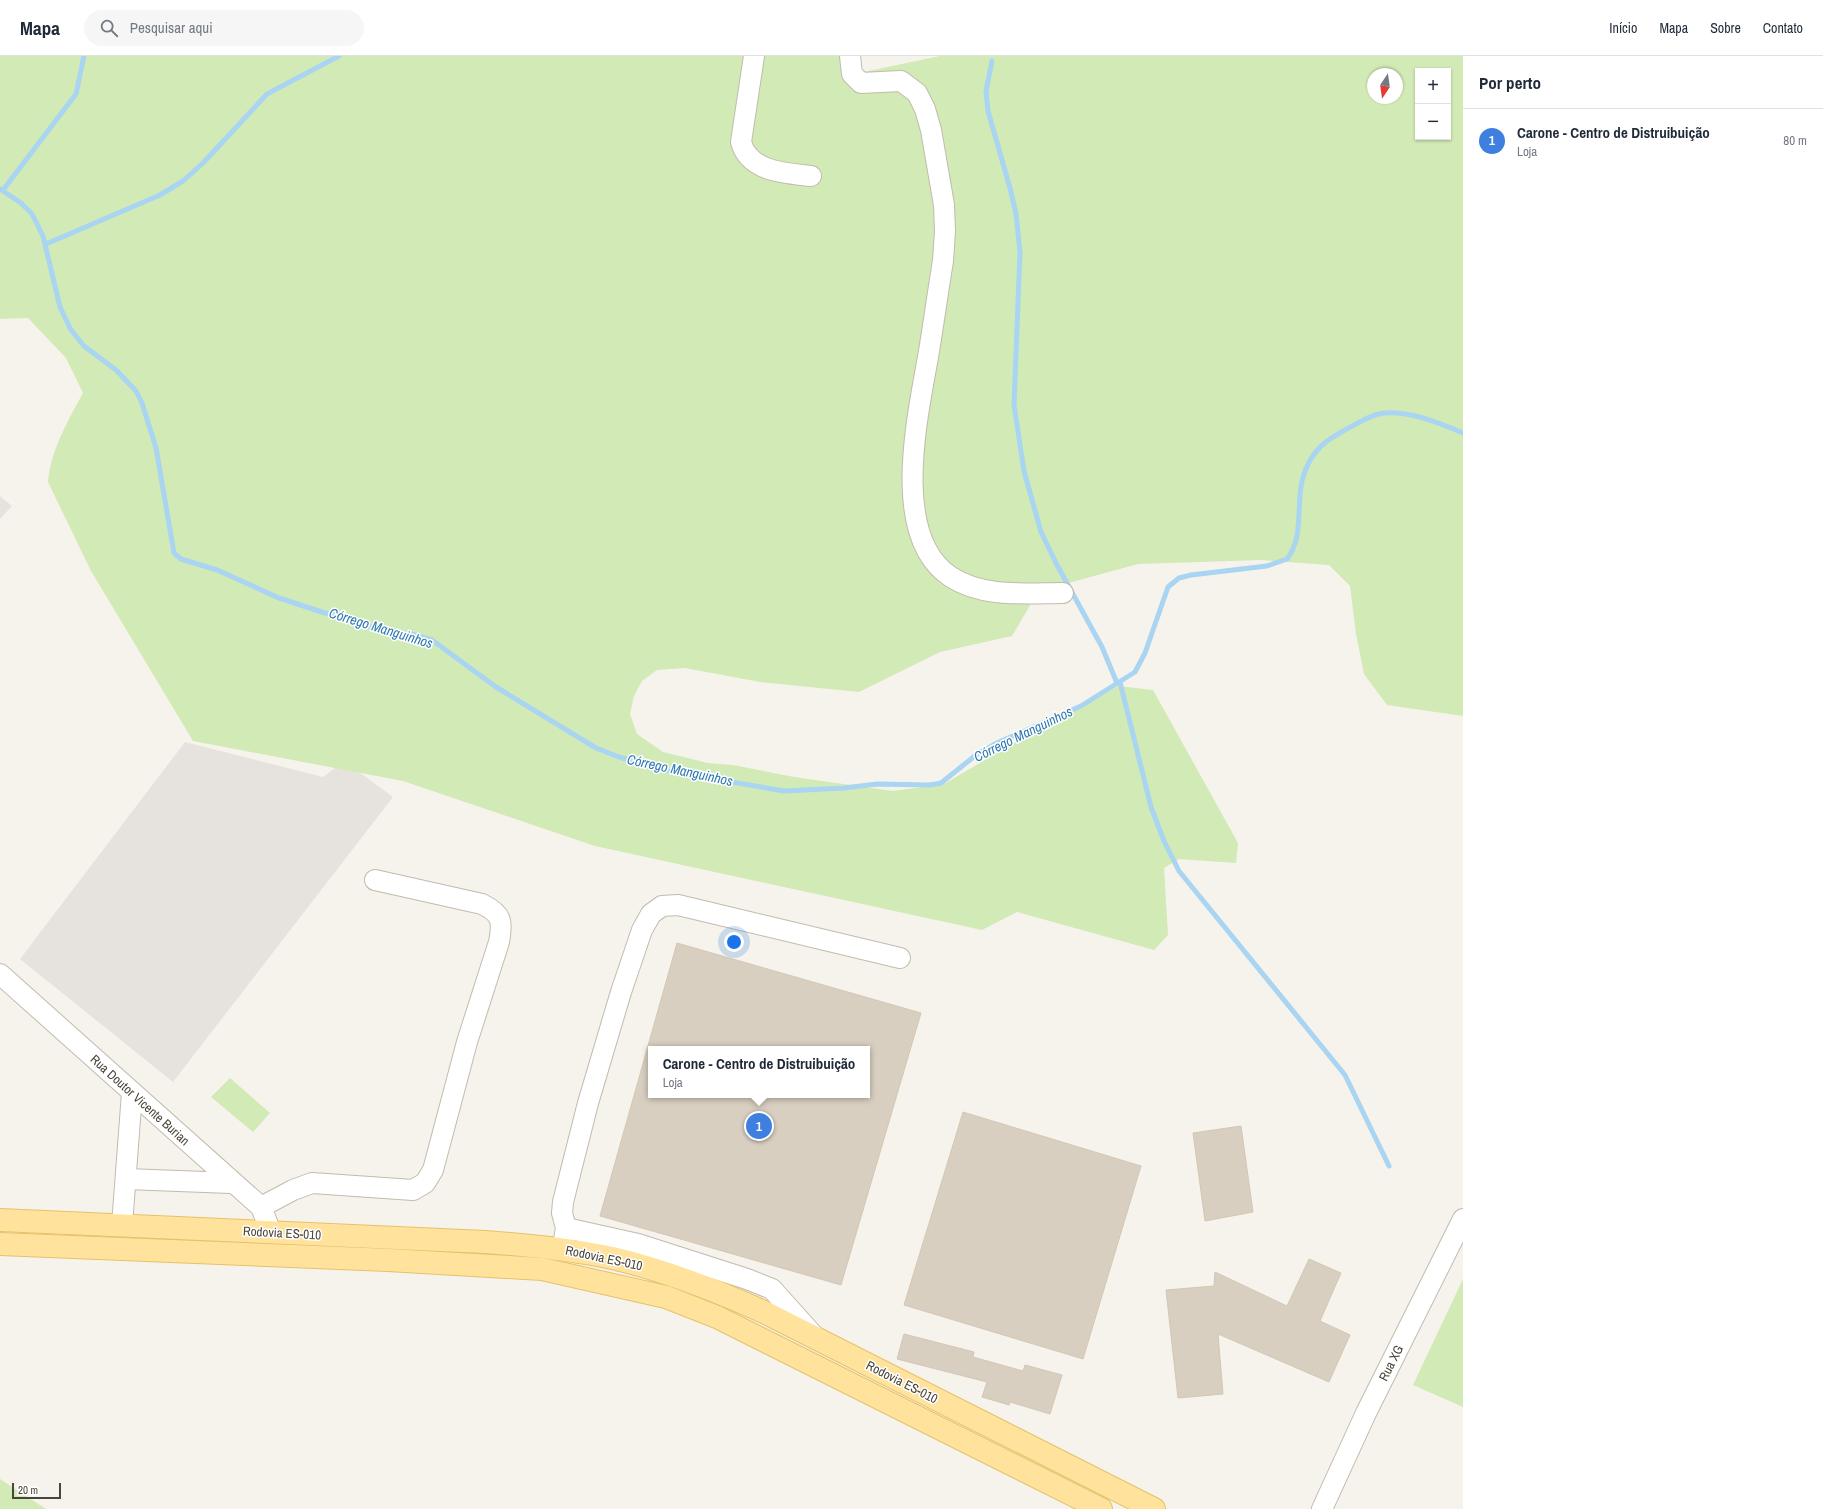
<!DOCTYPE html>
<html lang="pt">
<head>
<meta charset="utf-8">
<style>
  body { margin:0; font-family:"Archivo Narrow",sans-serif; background:#f6f6f7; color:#1f2937 }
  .controls { position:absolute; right:12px; top:12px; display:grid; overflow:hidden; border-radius:0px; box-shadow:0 1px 3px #0004 }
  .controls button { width:36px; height:36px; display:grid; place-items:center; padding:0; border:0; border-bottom:1px solid #e0e1e3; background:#fff; color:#1f2937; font:20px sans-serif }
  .compass { position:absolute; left:1367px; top:12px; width:36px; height:36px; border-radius:50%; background:#fff; box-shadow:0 1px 3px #0004; rotate:193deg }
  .scale { position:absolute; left:12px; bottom:10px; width:49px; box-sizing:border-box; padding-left:4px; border:2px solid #4b4439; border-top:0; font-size:11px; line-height:14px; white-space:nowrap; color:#4b4439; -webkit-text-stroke:3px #fff; paint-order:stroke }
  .you { position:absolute; left:734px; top:886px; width:14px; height:14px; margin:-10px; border:3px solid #fff; border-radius:50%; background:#1a73e8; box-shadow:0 0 0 6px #1a73e833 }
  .badge { display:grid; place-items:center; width:26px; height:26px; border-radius:50%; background:#db2777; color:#fff; font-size:13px; font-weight:700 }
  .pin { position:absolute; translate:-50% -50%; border:2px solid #fff; box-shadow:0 1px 4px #0006 }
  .popup { position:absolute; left:648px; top:990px; width:222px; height:52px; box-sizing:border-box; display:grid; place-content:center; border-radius:0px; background:#fff; filter:drop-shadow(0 1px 3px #0005); font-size:13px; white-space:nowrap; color:#747a83 }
  .popup b { font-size:15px; color:#1f2937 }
  .popup::after { content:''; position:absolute; left:50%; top:100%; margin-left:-8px; border:8px solid transparent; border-top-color:#fff }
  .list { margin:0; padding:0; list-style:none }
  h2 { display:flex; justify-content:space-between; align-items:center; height:52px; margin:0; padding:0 16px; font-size:17px }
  h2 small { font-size:13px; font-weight:400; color:#747a83 }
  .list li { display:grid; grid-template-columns:26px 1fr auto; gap:12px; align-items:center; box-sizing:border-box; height:64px; padding:0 16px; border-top:1px solid #e0e1e3 }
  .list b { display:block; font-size:15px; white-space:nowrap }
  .list p { margin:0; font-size:13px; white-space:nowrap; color:#747a83 }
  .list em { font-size:13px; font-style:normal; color:#747a83 }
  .icon { flex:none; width:22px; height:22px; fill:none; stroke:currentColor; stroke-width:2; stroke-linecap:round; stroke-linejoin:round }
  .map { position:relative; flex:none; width:1463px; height:1453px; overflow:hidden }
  header { display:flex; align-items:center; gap:24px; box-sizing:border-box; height:56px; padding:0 20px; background:#fff; border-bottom:1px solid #e0e1e3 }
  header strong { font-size:19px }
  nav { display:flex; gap:22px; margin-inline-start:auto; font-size:14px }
  .search { width:280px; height:36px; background:#f6f6f7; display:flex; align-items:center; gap:10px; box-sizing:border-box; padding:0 14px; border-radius:22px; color:#747a83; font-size:15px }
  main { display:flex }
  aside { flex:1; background:#fff }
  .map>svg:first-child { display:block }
</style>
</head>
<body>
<header>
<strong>Mapa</strong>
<div class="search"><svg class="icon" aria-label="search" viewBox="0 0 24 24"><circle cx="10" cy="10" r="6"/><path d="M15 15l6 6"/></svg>Pesquisar aqui</div>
<nav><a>Início</a><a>Mapa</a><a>Sobre</a><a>Contato</a></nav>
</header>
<main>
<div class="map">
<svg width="1463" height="1453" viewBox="0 0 1463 1453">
  <rect width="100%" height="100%" fill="#f6f3ec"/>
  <g fill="#e6e2dd">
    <polygon points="0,440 12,450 0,463"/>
    <polygon points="185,686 323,721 344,705 393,741 173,1026 20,903"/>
  </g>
  <g fill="#d2eab5" fill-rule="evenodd">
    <path d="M0,0H856L854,18L940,0H1463V660L1387,649L1364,618L1356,578L1350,530L1329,509L1261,504L1138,508L1054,531L1035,541L1012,580L940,596L859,636L760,626L685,612L657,614L642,625L634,640L630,658L637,678L663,696L708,707L733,709L794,721L893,735L944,728L1060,660L1118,630L1153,634L1238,787L1236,807L1179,803L1164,812L1168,879L1154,894L1017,856L982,874L595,790L403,725L193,685L91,515L48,426C51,393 68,365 83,337L66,302L28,262L0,263ZM1418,15H1448V81H1418ZM1373,18H1397V42H1373Z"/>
    <polygon points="230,1022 270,1057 253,1076 211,1041"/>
    <polygon points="1463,1223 1463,1351 1413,1329"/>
    <polygon points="0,1423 46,1453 0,1453"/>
  </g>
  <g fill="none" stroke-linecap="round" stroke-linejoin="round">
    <g stroke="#a9d4f2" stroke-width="5">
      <polyline points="992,5 986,35 988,55 1010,132 1016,158 1020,196 1014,349 1024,415 1041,476 1057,509 1102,591 1117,627"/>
      <path d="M0,133L21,147L32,158L43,180L60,251L71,274L84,290L116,314L136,335L142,347L156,392L174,497L181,503L217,514L279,542L325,557L338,559L380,574L411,578L432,584L496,631L596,692L619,701L673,716L784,735L844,732L877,728L930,729L941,727L976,699L997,687L1081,650L1135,616L1145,597L1168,531L1179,522L1191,519L1267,510L1287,503C1304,481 1296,451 1302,425C1310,392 1329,382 1356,368C1365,363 1374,358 1384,357C1411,355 1439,367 1463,377"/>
      <polyline points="3,134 76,38 84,0"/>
      <polyline points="46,188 160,139 183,125 203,107 267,38 339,0"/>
      <polyline points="1120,626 1151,751 1164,785 1179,815 1345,1019 1389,1110"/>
    </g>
  </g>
  <g fill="#d8cfc1" stroke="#d3c7b4" fill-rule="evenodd">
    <path d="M677,887L921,957L841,1229L600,1160ZM651,993H867V1039H651Z"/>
    <polygon points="963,1056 1141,1110 1083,1303 904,1249"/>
    <polygon points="1241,1070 1253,1156 1205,1165 1193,1077"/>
    <polygon points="1309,1203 1341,1217 1320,1265 1350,1279 1329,1326 1218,1278 1223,1338 1178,1342 1166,1234 1214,1230 1215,1216 1287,1250"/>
    <polygon points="904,1278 974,1296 973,1301 1023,1315 1025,1309 1062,1319 1050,1358 1010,1346 1009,1349 982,1341 987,1326 897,1303"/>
  </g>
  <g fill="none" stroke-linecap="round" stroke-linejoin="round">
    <g stroke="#c2bbae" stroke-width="22">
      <g id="minor">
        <path d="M754,0L741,86C749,116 785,117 811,120"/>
        <path d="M850,0L852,18L861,27L901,25L917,37L925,53L931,74L944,149L945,175L943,205C938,235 934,265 929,295C919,355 888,480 951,521C983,542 1026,537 1063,537"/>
        <polyline points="0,918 261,1151 271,1176"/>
        <polyline points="126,1123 231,1127"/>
        <path d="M261,1151L293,1134L312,1127L413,1134L425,1127L433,1114L467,986L499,886C503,865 502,858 482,848L375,824"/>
        <polyline points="122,1169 132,1037"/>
        <polyline points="566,1172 562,1157 563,1146 588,1047 621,936 642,874 651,858 662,850 678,849 900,902"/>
        <polyline points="564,1184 566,1172 638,1188 747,1223 772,1233 815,1281"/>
        <polyline points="1322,1453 1366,1357 1463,1163"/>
      </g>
    </g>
    <g stroke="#e6c16a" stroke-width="24">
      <g id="major">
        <path d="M0,1164L485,1186C527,1189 570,1193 612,1202C665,1214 715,1234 764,1256L1154,1453"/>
        <polyline points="0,1188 388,1204 542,1213 666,1241 717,1261 1101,1453"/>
      </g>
    </g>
    <use href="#minor" stroke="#fff" stroke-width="20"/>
    <use href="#major" stroke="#ffe39c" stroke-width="22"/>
  </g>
  <g text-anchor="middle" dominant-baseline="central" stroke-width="3" stroke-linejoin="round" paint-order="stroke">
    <g font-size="13" fill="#4b4439" stroke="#fff">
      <text transform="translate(140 1044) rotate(42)">Rua Doutor Vicente Burian</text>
      <text transform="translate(282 1177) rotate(3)">Rodovia ES-010</text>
      <text transform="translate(604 1202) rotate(12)">Rodovia ES-010</text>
      <text transform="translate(1391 1307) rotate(-63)">Rua XG</text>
      <text transform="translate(902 1326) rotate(27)">Rodovia ES-010</text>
    </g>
    <g font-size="14" font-style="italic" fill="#2e7ab2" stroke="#fff">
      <text transform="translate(381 572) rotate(17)">Córrego Manguinhos</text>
      <text transform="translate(1023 678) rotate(-26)">Córrego Manguinhos</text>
      <text transform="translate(680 714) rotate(12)">Córrego Manguinhos</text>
    </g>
  </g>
</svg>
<div class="controls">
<button>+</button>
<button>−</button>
</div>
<svg class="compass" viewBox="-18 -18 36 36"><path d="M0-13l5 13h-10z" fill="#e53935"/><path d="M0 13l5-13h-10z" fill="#747a83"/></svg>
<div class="scale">20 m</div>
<div class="you"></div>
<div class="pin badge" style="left:759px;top:1070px;background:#3f7fe0">1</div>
<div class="popup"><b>Carone - Centro de Distruibuição</b>Loja</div>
</div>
<aside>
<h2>Por perto<small></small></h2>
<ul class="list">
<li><span class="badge" style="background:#3f7fe0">1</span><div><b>Carone - Centro de Distruibuição</b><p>Loja</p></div><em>80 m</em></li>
</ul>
</aside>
</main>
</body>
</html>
